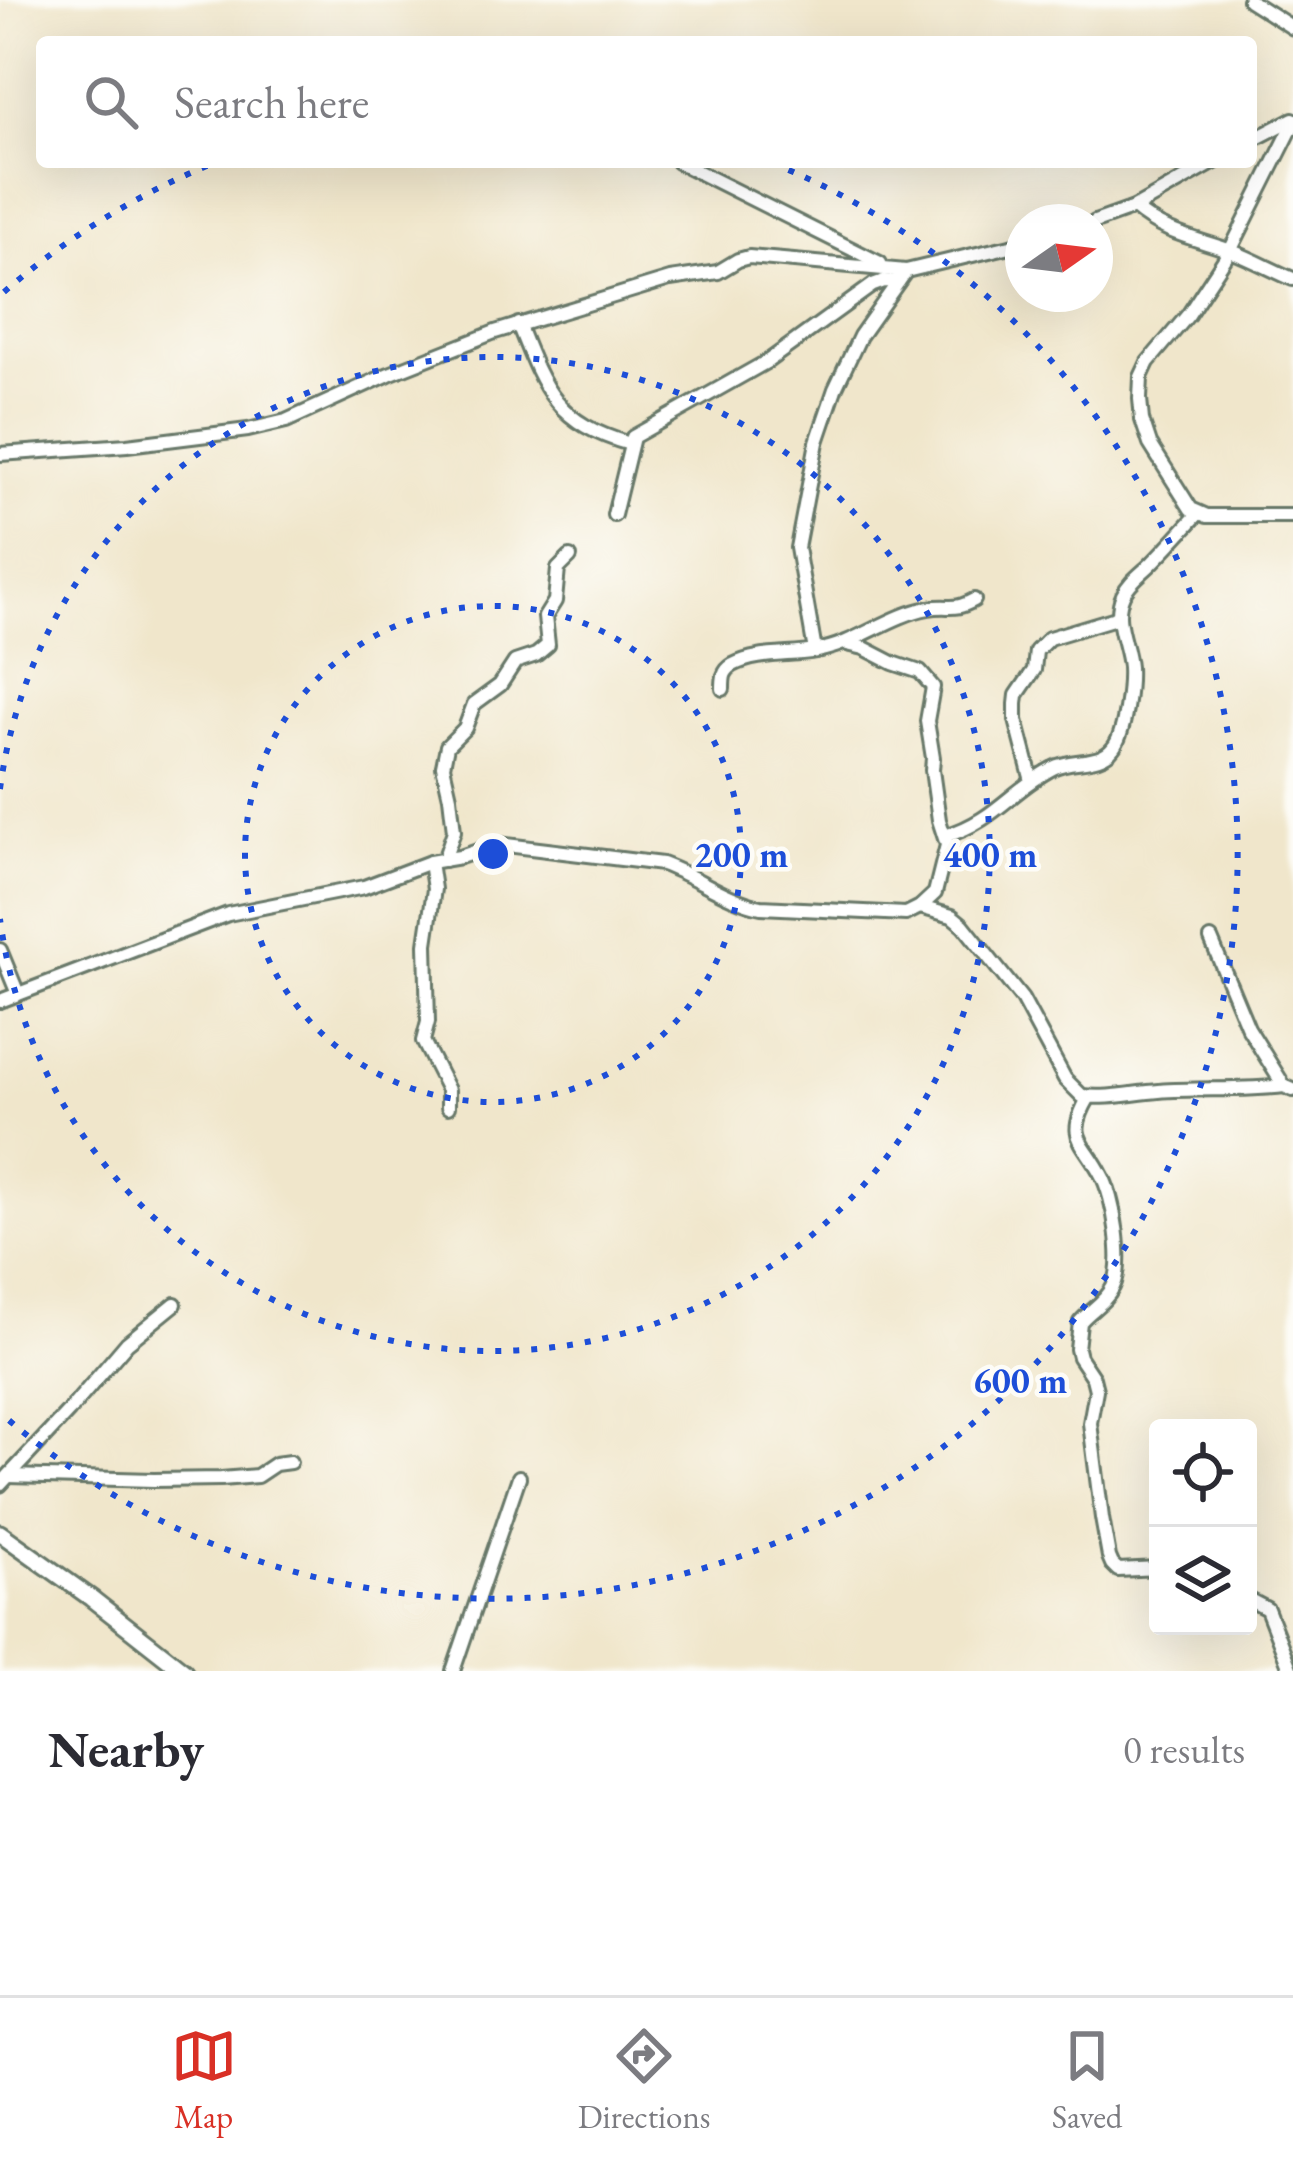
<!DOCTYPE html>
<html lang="en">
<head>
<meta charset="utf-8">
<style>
  body { margin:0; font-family:"EB Garamond",serif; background:#f2f2f3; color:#2b2b33 }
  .controls { position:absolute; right:36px; bottom:36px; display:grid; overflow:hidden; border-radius:12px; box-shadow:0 12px 48px #0002 }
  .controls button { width:108px; height:108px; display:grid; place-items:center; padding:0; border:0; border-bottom:3px solid #e1e1e2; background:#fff; color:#2b2b33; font:60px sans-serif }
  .compass { position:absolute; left:1005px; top:204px; width:108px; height:108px; border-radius:50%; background:#fff; box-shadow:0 12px 48px #0002; rotate:76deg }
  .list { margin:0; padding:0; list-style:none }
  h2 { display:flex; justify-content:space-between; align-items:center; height:156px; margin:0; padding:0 48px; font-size:51px }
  h2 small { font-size:39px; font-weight:400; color:#7c7c81 }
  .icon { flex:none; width:66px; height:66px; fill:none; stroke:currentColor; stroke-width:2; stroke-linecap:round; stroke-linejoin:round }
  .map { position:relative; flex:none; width:1293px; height:1671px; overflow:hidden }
  .search { position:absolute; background:#fff; box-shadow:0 12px 48px #0002; left:36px; right:36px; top:36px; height:132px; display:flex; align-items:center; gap:30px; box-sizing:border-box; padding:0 42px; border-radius:12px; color:#7c7c81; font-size:45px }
  .sheet { height:324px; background:#fff }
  nav { display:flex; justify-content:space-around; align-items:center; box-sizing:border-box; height:168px; border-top:3px solid #e1e1e2; background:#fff; font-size:33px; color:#7c7c81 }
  nav a { display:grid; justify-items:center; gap:6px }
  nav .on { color:#d93025 }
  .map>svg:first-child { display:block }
</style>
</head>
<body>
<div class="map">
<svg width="1293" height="1671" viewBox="0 0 1293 1671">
  <rect width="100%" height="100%" fill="#fdfcf7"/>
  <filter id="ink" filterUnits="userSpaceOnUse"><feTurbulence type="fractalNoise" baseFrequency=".00833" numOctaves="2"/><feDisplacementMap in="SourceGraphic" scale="24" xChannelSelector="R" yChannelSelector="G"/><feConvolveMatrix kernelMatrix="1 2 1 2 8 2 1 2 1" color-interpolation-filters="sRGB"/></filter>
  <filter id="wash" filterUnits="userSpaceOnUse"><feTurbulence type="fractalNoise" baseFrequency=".004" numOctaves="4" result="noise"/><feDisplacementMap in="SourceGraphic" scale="48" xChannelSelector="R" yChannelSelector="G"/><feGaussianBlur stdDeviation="2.7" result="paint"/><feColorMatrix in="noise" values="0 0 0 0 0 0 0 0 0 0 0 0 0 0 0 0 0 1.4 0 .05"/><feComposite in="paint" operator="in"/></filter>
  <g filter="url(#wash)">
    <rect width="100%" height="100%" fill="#f0e6cb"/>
  </g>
  <g filter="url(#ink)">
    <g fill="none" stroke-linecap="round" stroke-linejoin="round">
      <g stroke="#687869" stroke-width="18">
        <g id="minor">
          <polyline points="1249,0 1293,28"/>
          <polyline points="1293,125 1230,251 1188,315 1148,362 1141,377 1140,399 1142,420 1150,444 1191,509 1207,516 1293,516"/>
          <polyline points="1251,141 1293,119"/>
          <polyline points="678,162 880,263"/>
          <path d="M1134,208C1164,234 1195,238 1231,251C1252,259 1272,270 1293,279"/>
          <polyline points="1095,222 1134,208 1215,162"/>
          <path d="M518,324C544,390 556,423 630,444"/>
          <polyline points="0,454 127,445 248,430 286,421 389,374 495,332 670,279 718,272 738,260 749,257 906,271 1023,243"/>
          <polyline points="614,515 633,437 768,361 873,285 884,281 898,282"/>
          <polyline points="815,651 797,548 817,442 835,389 860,336 906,271"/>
          <path d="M723,689C723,678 723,671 733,665C757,652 790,656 816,651C857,644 889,615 929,608C951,604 952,612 974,600"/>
          <polyline points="1032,781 1016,720 1016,704 1017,695 1034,670 1036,651 1049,638 1119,617"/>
          <path d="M945,836C995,821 1011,790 1053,768C1071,758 1100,766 1113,748C1125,734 1130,686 1129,667C1127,643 1112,619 1123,595C1129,581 1144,572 1154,561C1169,546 1184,529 1198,514"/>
          <polyline points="444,860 454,831 450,797 443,766 447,746 465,728 474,704 500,685 515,662 536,655 548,645 545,617 555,601 558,569 570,557"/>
          <polyline points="430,862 434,889 426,944 428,1022 423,1041 448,1090 448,1107"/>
          <path d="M920,907L952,916L963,925L1022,999L1065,1079L1082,1096C1109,1099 1132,1093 1159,1091C1200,1088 1242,1091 1284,1086"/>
          <polyline points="1211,939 1248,1028 1284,1086 1293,1090"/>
          <polyline points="0,950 18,994"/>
          <path d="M0,1001L228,914L364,887L430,862L460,857L498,844L662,864C696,876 726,900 761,907L906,914L920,907L935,893L947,845L939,820L932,770L933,758L927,721L933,687L920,672L893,663L864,648L847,644"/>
          <path d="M1089,1097C1065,1138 1083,1140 1101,1174C1114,1196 1125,1264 1113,1287C1105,1303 1091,1309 1080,1322L1077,1349L1079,1357L1093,1378L1096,1390L1090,1423L1102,1518L1109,1557L1112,1564L1118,1570L1158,1568"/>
          <polyline points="9,1476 154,1480 221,1479 257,1476 275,1464 290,1462"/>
          <polyline points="0,1485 69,1411 127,1343 175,1304"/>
          <polyline points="1248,1599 1267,1609 1291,1671"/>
          <polyline points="453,1671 519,1477"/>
        </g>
      </g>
      <g stroke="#687869" stroke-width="21">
        <polyline id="major" points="0,1533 91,1598 184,1671"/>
      </g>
      <use href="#minor" stroke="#fff" stroke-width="12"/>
      <use href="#major" stroke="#fff" stroke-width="15"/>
    </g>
  </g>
  <g fill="none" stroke="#1d4ed8" stroke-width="6" stroke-dasharray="6 12">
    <circle cx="493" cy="854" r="248"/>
    <path d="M0 789A497 497 0 1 1 0 919"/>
    <path d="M4 292A745 745 0 0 1 214 163M772 163A745 745 0 1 1 4 1416"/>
  </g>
  <circle cx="493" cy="854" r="18" fill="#1d4ed8" stroke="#fdfcf7" stroke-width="6"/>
  <g font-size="36" text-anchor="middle" font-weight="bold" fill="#1d4ed8" stroke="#fdfcf7" stroke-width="9" stroke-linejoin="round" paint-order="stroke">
    <text x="741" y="867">200 m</text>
    <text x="990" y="867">400 m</text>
    <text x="1020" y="1393">600 m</text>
  </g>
</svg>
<div class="controls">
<button><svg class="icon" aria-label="locate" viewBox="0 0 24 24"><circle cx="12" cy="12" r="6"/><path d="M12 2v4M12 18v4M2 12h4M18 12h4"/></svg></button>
<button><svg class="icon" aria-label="layers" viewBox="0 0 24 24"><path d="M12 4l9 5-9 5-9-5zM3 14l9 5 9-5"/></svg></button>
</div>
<svg class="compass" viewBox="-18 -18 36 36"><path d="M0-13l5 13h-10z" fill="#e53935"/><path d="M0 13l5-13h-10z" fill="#7c7c81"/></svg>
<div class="search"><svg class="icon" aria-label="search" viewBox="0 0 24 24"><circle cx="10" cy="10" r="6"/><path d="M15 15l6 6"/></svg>Search here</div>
</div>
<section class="sheet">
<h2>Nearby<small>0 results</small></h2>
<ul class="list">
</ul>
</section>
<nav>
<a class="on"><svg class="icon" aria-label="map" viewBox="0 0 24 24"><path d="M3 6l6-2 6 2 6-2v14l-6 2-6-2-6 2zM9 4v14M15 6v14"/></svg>Map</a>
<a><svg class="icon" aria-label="directions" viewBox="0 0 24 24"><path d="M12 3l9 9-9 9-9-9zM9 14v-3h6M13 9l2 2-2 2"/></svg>Directions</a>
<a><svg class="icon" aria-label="saved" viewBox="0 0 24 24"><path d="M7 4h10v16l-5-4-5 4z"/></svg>Saved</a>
</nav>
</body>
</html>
